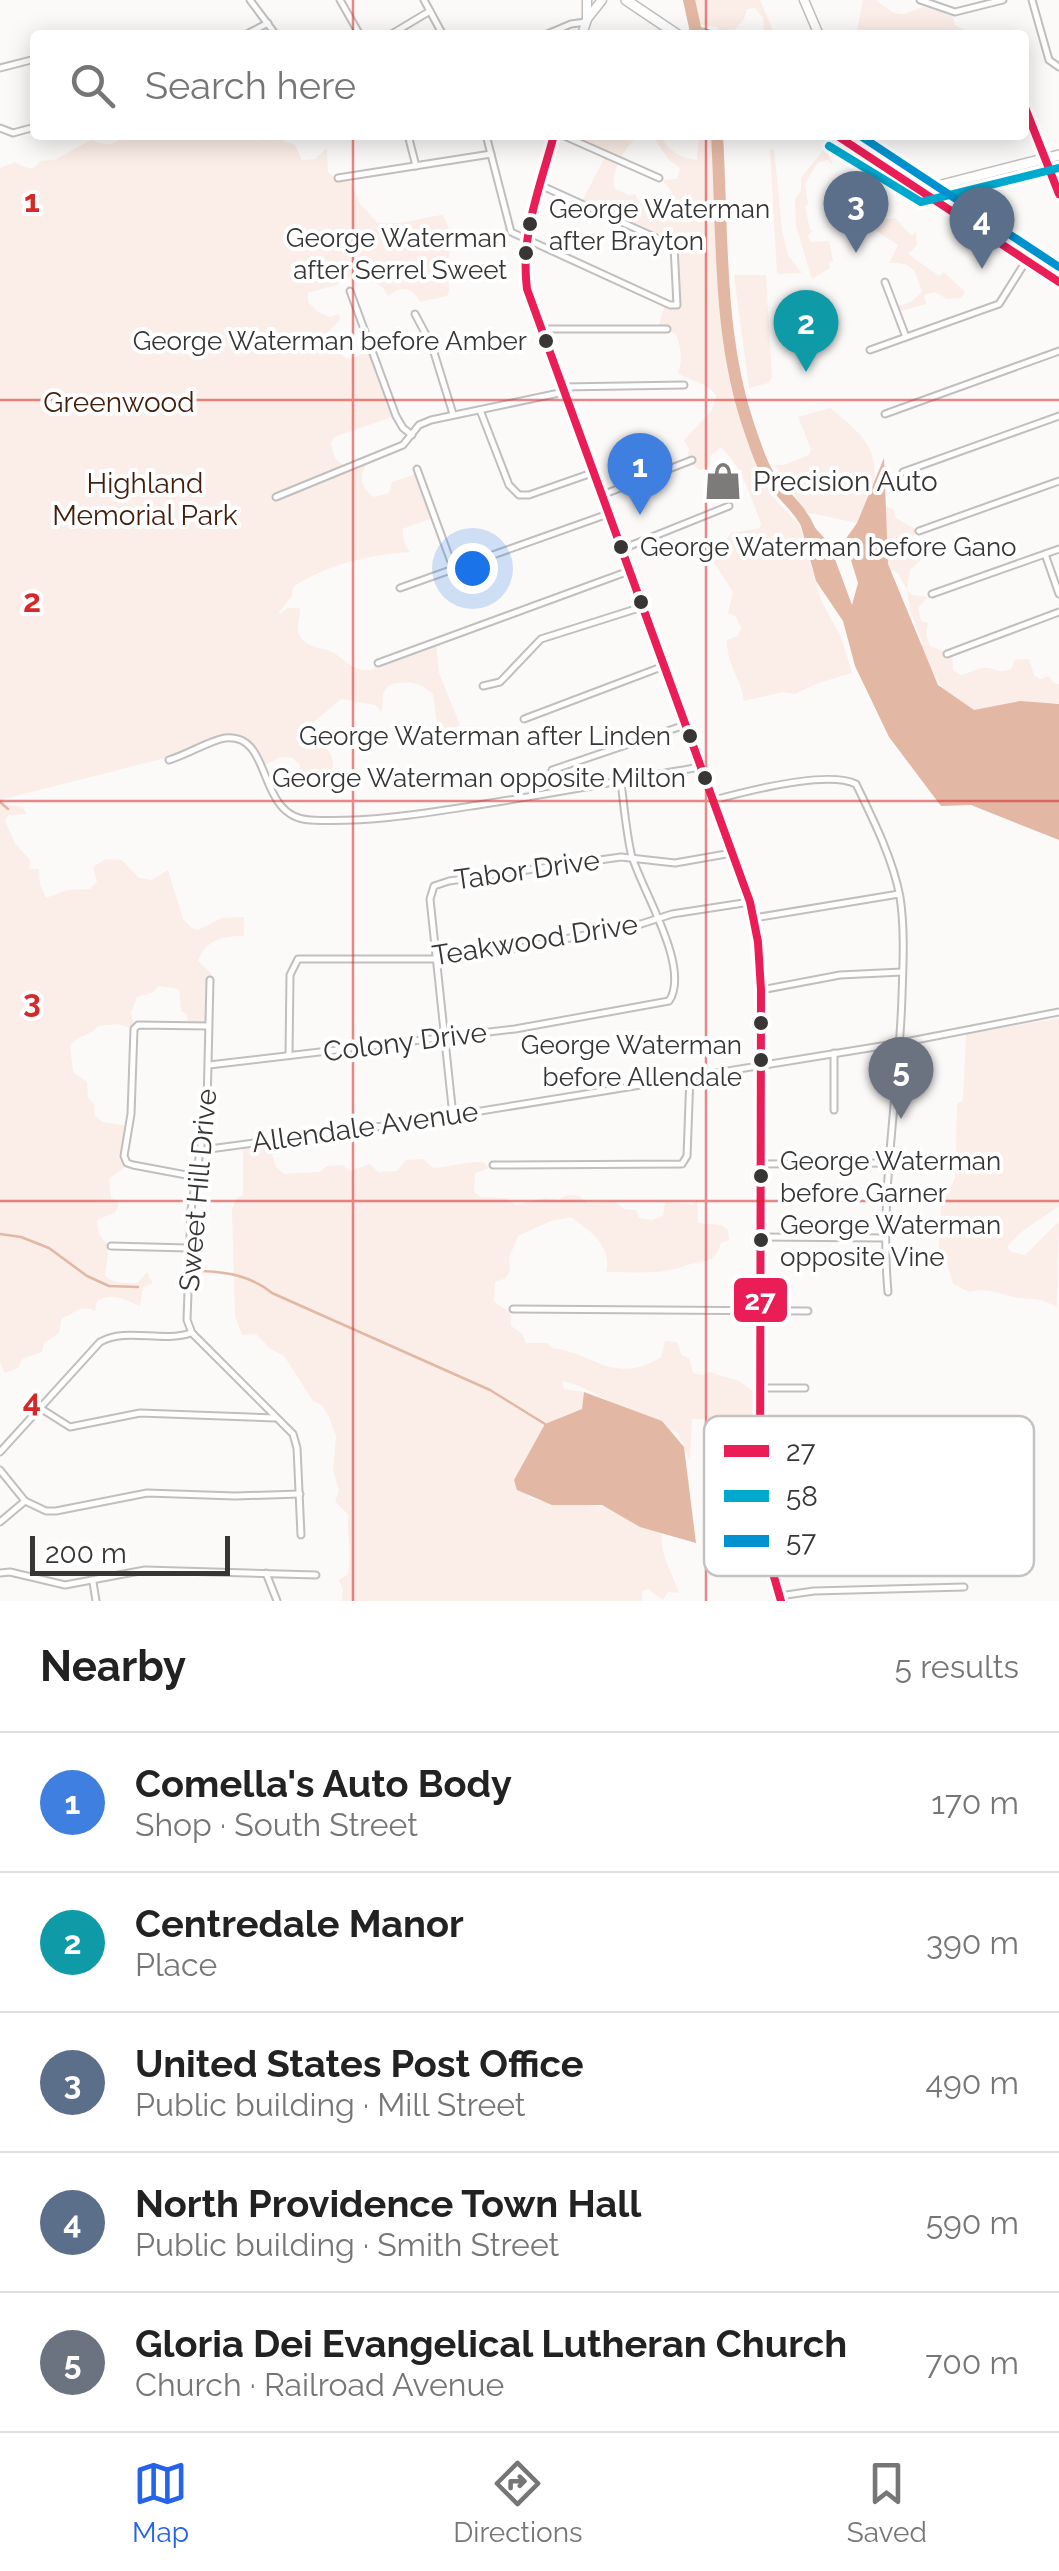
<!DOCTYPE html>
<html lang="en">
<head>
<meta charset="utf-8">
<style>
  body { margin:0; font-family:Raleway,sans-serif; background:#f2f2f2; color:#222 }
  .scale { position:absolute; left:30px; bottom:25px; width:200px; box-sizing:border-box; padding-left:10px; border:5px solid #373635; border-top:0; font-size:28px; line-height:35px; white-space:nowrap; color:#373635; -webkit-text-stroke:8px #fff; paint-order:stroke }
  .you { position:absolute; left:472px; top:568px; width:35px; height:35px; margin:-25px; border:8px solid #fff; border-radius:50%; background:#1a73e8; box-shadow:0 0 0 15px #1a73e833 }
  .badge { display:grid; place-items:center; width:65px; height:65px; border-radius:50%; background:#2563eb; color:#fff; font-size:32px; font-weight:700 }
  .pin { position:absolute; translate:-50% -82px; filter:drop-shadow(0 2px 5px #0008) }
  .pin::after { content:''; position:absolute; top:52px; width:35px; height:30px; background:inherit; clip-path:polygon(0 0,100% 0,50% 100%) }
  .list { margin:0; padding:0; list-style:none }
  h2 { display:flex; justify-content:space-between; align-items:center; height:130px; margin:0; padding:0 40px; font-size:42px }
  h2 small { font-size:32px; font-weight:400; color:#767676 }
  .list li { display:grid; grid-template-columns:65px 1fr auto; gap:30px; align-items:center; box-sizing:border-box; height:140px; padding:0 40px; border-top:2px solid #e0e0e0 }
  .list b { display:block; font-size:38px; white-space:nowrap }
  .list p { margin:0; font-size:32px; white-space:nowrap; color:#767676 }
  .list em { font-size:32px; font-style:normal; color:#767676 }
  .icon { flex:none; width:55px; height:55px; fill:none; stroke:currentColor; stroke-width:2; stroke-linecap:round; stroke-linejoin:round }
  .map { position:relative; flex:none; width:1059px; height:1601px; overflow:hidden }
  .search { position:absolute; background:#fff; box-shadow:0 5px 25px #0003; left:30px; right:30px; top:30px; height:110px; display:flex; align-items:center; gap:25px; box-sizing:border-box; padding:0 35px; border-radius:10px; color:#767676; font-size:38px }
  .sheet { height:830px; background:#fff }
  nav { display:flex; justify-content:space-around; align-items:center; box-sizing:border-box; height:140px; border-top:2px solid #e0e0e0; background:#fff; font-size:28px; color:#767676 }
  nav a { display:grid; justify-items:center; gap:5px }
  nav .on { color:#2563eb }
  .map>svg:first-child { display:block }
</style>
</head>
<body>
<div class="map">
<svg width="1059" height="1601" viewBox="0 0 1059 1601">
  <rect width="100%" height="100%" fill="#fcfaf9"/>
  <g fill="#fbede7">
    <polygon points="695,0 760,0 775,35 764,35 763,18 755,8 747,9 744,19 732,33 719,35 717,27 697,24"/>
    <polygon points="863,0 875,0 894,13 904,14 923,7 952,13 955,25 975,35 856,35"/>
    <path d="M124,135H248L256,141L275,138L295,145L302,160L315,159L327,148L328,172L338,181L350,180L360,204L377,222C400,227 421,217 443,215C458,245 448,245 447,272C447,283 452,286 447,296L420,302C413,288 402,284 388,296C378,276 367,283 349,277L336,285L308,293V302L318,312L330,317L339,314L340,320L328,332L331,346L347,359L357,357L369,346L395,416L334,437L331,444L335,458L345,467L367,463C358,477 361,488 374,497L389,493L392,482L419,473L433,518L402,529L405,545L410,552C371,554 326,565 293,587L292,596L277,615L288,608H300C301,617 294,629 301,638C308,647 321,648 330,651C342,656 350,669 364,670C373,671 372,670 378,664L436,643L439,673L460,725L447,731L437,726L433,694C418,681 408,680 389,685L383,693L382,712L375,705L341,699L312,724L316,738C336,757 334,758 332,786L316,788L300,775V765L293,758L281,757L262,766L241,745L225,739L183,758L177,755L4,799V804L22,807L27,814L8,815L5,821L15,843L31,861L29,869H39L40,884L46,898L67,890L90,889L97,882L93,867L106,859L122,860L139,878L152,880L168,870L183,919L192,928L198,930L222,918L244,917V936C223,936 205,940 198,961L211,973L209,1029H188L187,1014L181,1011L179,989L158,986L154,992L137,997L131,1013L135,1029L118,1024L98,1026C91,1036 77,1035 70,1046L73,1072L87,1082L88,1098L94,1104L95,1116L103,1122L129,1126L125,1167L109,1179L111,1198L119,1202L116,1212L97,1220L99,1234L109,1247L105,1275C112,1284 126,1283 137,1283L147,1272L153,1284L143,1287L140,1306C127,1300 111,1292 97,1301L95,1311C79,1303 76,1314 62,1318L59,1333L44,1343L42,1352L22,1359L18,1368L5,1373L0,1363V168L15,162C24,167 33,173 40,161L54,160L91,140C104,145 114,147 124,135Z"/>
    <path d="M557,135H641C626,143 611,171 614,188L628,195L635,194L640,203L658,207L670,203C676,191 669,188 661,180L677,179L680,168L668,159L653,137L643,135H661C666,150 682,159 697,160L699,135H716L720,178L719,285L730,380L758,470L772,496L800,526L821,600L841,637L852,673L818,683L795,694L783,692L744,701C741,677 727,668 727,640L738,636L741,628L736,617L728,613L733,592L707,552L722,546L731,533L760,528L761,523C750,496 743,468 721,447L710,456V466L700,470L687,461L689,449L684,440L712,410L716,396C709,382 690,382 678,373C683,360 681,345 675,333L658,328L665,304L677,306L676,253L674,248L581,203L605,157Z"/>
    <polygon points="822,136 831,142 827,152 833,165 828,160 818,162 805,184 808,204 805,206 810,230 813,231 808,235 810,242 829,241 833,261 829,262 830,268 812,279 796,226 795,199 801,191 801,178 824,149"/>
    <polygon points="774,149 782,230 788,256 802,273 777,274 770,150"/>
    <path d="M850,175C856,199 861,224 895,218L912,236L916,231L917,245L908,254L939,276L944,272L965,292L961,298L947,299L935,292L924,295L926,304L901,311L899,306L911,302L922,292C915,270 914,262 889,263L898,245L857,218L846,179Z"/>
    <polygon points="734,275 766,275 772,378 768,383 749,388"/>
    <path d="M830,408C855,428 883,449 872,486C869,498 862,510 857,523L806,512L775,465H784L809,455L811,449L798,417Z"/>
    <path d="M885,506L894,510L896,518L919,531L913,535L914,547L921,560L910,570L907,590L912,595L928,597L918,608L921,621L928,623L926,633L930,646L952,654L953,670L961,675C967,674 979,668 982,668C995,666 995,676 1012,668L1014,660L1029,659L1034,675L1040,679L1050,676L1053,683L1059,684V703L948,713L941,686L922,655V641L910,610L907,590L898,573L883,565L882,516Z"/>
    <path d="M1059,1018V1206L1020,1233L1007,1247L1012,1252L1025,1255L1059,1221L1057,1307C1032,1294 1031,1302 1009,1296C994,1292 986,1288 969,1292L953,1284L946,1259L938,1254L941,1206L955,1178L957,1104L963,1100L966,1034Z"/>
    <path d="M269,1145L276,1167L284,1174L320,1172L327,1166L342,1165L351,1171L370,1164L378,1172L397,1171L406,1160L423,1159L433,1168C451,1167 466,1161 483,1162L489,1168L475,1173L474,1192L481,1197L506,1198L516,1205L544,1198L559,1200L566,1195L579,1196L588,1203L614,1201L624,1209L636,1210L639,1218L652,1220L663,1216L665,1202L694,1204L697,1199L698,1223L721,1225L728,1230L729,1240L721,1243C714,1266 703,1259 685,1266C661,1275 633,1272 606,1272C612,1245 590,1231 571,1217L551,1221L518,1236L509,1258L510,1271L506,1278L495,1282L494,1302L510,1312L511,1326L522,1333L526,1343H548L552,1348C595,1353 614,1386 661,1357L665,1341L677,1342L682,1355L689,1358L693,1373L703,1375L709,1372L739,1381L761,1397V1420L692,1419L690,1461L677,1432C635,1427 602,1389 562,1381L564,1389L584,1392L582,1409L559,1418L525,1488L529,1498C553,1505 577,1503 602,1507C622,1510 641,1527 662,1533C659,1554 672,1572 679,1593L668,1592L663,1600L648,1589L642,1591V1601H342L343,1590L339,1580L348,1574C352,1552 347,1536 348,1514L335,1502L339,1490L333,1471L336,1436L329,1417L322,1405L313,1401L284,1356L271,1349L256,1334L242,1335L235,1316L232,1209L237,1197L243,1196V1148Z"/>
  </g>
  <g fill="#e2b7a4">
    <polygon points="884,458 888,564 938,685 974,710 1020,701 1059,704 1059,840 971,805 941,806 889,737 855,666 843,621 816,581 801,526 804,516 829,543 852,605 858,583 845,540 857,523"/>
    <polygon points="584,1392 662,1421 684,1447 696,1543 640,1527 602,1505 552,1505 517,1490 514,1480 545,1424 582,1409"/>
  </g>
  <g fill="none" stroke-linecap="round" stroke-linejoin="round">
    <g stroke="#e2b7a4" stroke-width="2.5">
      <polyline points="0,802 8,809"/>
      <polyline points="0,1234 21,1237 49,1248 87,1276 109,1286 138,1287"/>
      <path d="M201,1271C228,1272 251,1276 272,1293L490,1390L545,1424"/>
    </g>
    <g stroke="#e2b7a4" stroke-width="12">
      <polyline points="689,0 696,32 708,35"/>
      <path d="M717,135C723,235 717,338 751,433C756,447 761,464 769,476C782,496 801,508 810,531"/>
    </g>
    <g stroke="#c0bfbe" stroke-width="9">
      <g id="minor">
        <polyline points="250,0 276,35"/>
        <polyline points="340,0 360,35"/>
        <polyline points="424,0 443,35"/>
        <polyline points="920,0 955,12 1003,0"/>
        <polyline points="1032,0 1049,60 1059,67"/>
        <polyline points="245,35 268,23"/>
        <polyline points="390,35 430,11"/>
        <polyline points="545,35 571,24 586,22"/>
        <polyline points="0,68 35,59"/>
        <polyline points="0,128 13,133 35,127"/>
        <polyline points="408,135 416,166"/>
        <polyline points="486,135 511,232 670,305 677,305 674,246 540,185"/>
        <polyline points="562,135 659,178"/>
        <polyline points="338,178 491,154"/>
        <polyline points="885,282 906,337"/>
        <polyline points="350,291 396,416 403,428 412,435"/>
        <polyline points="415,314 432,346 453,414"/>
        <polyline points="543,329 667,329"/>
        <polyline points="870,350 999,304 1026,261"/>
        <polyline points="562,387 684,385"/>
        <polyline points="480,410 509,485 519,495 529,495 592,473"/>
        <polyline points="885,414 1059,351"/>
        <polyline points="417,469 454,570"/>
        <polyline points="903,472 1059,416"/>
        <polyline points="602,495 692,460"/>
        <polyline points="276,497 403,445 419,425 431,420 564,392"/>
        <polyline points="919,531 1059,481"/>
        <polyline points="622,549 729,506"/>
        <polyline points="1045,554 1059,594"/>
        <polyline points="400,588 608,514"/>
        <polyline points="932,594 1059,549"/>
        <polyline points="947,654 1059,612"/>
        <polyline points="378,663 629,571"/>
        <polyline points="483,686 500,682 541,639 642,607"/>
        <polyline points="524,719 664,666"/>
        <path d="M169,760C186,755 211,740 225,738C274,732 255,817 310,820C369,823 426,813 484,804C556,793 628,779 701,767"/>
        <polyline points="552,770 685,725"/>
        <path d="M714,800C747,791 827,770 856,784C873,819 893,859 900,897C905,930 903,964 902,996C899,1095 879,1194 888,1292"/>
        <polyline points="754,918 899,894"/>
        <polyline points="210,980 207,1105 191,1210 187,1320 192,1333 293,1434 297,1448 301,1535"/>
        <polyline points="761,990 840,975 902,972"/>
        <polyline points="289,1055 290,975 298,959 435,959 519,948 641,924 672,914 750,902"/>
        <path d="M209,1065L515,1029L669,1001C692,967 639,886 631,853C626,830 624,806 621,782"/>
        <polyline points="834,1110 834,1053"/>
        <polyline points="453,1116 430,899 434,886 449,881 621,857 675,863 732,853"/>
        <polyline points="202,1150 413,1122 900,1043 1059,1012"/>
        <polyline points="761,1164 890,1163"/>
        <polyline points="493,1165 682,1164 687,1156 690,1076"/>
        <polyline points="197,1177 133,1165 127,1163 124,1156 131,1114 134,1029 138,1025 208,1026"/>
        <polyline points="762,1237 884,1238"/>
        <polyline points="111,1246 188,1248"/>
        <polyline points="513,1309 808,1311"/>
        <polyline points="761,1388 805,1388"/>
        <polyline points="40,1408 70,1427 140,1413 275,1418"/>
        <path d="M0,1452L100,1342C127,1327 161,1343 191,1333"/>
        <polyline points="760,1459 856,1460"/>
        <polyline points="0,1470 25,1501"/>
        <polyline points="0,1522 25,1501 46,1511 56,1511 147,1493 235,1496 300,1494"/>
        <polyline points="764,1533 909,1526"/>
        <polyline points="0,1573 10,1572 65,1585 145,1570 316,1575"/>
        <polyline points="266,1573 277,1601"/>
        <polyline points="93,1582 96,1601"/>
        <polyline points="779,1596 814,1591 964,1587"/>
      </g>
    </g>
    <g stroke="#c0bfbe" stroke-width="11">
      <g id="secondary">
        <polyline points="587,0 587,19"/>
        <polyline points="804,0 819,35"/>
        <polyline points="582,35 587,19 602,0"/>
        <path d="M554,135C542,185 516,237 527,289L750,902L758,942L761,990L760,1506L768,1556L781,1601"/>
      </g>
    </g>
    <g stroke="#c0bfbe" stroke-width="12">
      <g id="primary">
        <polyline points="626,0 678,35"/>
        <polyline points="1024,105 1059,194"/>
        <polyline points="836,135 963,216 1059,282"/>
        <polyline points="922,190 1059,155"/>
      </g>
    </g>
    <use href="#minor" stroke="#fffefe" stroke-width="5"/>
    <use href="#secondary" stroke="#fffefe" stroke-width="8"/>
    <use href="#primary" stroke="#fffefe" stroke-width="9"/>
    <g stroke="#fff" stroke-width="15">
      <g id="bus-1">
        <polyline points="1024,105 1059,194"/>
        <path d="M554,135C540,187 520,235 527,289L750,902L758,942L761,990L760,1506L768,1556L781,1601"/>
        <polyline points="836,135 1059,282"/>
      </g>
    </g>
    <g stroke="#fff" stroke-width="15">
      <polyline id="bus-2" points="829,146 921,202 1059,168"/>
    </g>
    <g stroke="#fff" stroke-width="15">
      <polyline id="bus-3" points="859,135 1059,267"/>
    </g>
    <use href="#bus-1" stroke="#ea1d57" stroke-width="8"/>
    <use href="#bus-2" stroke="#00a9ce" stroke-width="8"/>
    <use href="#bus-3" stroke="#0092d0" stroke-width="8"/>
  </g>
  <path fill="none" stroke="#d62828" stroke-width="2.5" stroke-opacity="0.55" d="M353,0V35M706,0V35M353,135V1601M706,135V1601M0,400H1059M0,801H1059M0,1201H1059"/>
  <defs>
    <g id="shop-bare" transform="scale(3)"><path d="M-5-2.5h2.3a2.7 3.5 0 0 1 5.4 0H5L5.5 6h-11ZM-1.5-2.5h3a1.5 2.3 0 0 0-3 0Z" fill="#7c7b7a" stroke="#fff" stroke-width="2.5" paint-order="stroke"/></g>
  </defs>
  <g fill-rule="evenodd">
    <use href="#shop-bare" x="723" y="481"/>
  </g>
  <g fill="#373635" stroke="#fff" stroke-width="4">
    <circle cx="530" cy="224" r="9"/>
    <circle cx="526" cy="253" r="9"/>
    <circle cx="546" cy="341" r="9"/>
    <circle cx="621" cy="547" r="9"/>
    <circle cx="641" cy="602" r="9"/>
    <circle cx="690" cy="736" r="9"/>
    <circle cx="705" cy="778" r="9"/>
    <circle cx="761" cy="1023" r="9"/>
    <circle cx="761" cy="1060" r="9"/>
    <circle cx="761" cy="1176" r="9"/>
    <circle cx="761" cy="1240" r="9"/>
  </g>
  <g text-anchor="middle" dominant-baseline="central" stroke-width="8" stroke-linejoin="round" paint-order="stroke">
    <g font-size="26" fill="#373635" stroke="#fff" text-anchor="end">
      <text x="549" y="209" text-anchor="start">George Waterman<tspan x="549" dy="32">after Brayton</tspan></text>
      <text x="507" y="238">George Waterman<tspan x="507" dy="32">after Serrel Sweet</tspan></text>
      <text x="527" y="341">George Waterman before Amber</text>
      <text x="640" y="547" text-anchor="start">George Waterman before Gano</text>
      <text x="671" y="736">George Waterman after Linden</text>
      <text x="686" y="778">George Waterman opposite Milton</text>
      <text x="742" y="1045">George Waterman<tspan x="742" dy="32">before Allendale</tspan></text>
      <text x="780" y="1161" text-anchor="start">George Waterman<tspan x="780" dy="32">before Garner</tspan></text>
      <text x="780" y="1225" text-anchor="start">George Waterman<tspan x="780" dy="32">opposite Vine</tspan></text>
    </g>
    <g font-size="28" fill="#451d0b" stroke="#fff">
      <text x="119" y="402">Greenwood</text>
      <text x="145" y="483">Highland<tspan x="145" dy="32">Memorial Park</tspan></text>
    </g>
    <g font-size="28" fill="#373635" stroke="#fff" text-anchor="start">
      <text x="753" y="481">Precision Auto</text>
    </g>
    <g font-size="28" fill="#373635" stroke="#fff">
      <text transform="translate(527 870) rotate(-8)">Tabor Drive</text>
      <text transform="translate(535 940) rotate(-9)">Teakwood Drive</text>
      <text transform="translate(405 1042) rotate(-7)">Colony Drive</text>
      <text transform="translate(365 1127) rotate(-8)">Allendale Avenue</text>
      <text transform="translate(198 1190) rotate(-85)">Sweet Hill Drive</text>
    </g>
  </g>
  <rect x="704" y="1416" width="330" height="160" rx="15" fill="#fff" stroke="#c3c3c2" stroke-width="2.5"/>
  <rect x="724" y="1445" width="45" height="12" fill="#ea1d57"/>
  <rect x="724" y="1490" width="45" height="12" fill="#00a9ce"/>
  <rect x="724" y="1535" width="45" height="12" fill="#0092d0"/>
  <g font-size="28" fill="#373635">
    <text x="786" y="1461">27</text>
    <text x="786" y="1506">58</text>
    <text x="786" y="1551">57</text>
  </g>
  <g font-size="32" text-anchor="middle" font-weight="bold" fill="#d62828" stroke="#fff" stroke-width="8" stroke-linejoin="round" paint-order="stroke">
    <text x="32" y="212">1</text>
    <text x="32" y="612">2</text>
    <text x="32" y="1012">3</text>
    <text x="32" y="1412">4</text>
  </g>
  <rect stroke="#fff" stroke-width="4" x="732" y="1276" width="57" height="48" rx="10" fill="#ea1d57"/>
  <g font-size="28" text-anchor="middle" font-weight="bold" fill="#fff">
    <text x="760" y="1310">27</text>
  </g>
</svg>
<div class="scale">200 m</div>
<div class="you"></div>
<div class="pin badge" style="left:640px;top:515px;background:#3f7fe0">1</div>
<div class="pin badge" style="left:806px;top:372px;background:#0f9aa8">2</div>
<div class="pin badge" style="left:856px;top:253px;background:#5c6f8a">3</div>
<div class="pin badge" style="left:982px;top:269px;background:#5c6f8a">4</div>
<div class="pin badge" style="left:901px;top:1119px;background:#6b7280">5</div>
<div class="search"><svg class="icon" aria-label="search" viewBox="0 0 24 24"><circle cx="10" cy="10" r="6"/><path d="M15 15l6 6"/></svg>Search here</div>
</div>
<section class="sheet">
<h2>Nearby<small>5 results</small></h2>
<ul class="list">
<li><span class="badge" style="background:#3f7fe0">1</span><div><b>Comella's Auto Body</b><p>Shop · South Street</p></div><em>170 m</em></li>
<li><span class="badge" style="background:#0f9aa8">2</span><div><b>Centredale Manor</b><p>Place</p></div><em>390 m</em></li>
<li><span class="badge" style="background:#5c6f8a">3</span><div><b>United States Post Office</b><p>Public building · Mill Street</p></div><em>490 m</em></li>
<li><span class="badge" style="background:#5c6f8a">4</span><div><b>North Providence Town Hall</b><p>Public building · Smith Street</p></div><em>590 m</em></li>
<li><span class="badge" style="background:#6b7280">5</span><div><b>Gloria Dei Evangelical Lutheran Church</b><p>Church · Railroad Avenue</p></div><em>700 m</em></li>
</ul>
</section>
<nav>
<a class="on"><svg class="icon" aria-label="map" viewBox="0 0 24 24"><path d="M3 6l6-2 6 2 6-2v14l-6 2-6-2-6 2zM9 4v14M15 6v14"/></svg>Map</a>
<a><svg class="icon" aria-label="directions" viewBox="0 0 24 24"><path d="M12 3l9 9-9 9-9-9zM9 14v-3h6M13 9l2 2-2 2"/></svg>Directions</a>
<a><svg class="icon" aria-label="saved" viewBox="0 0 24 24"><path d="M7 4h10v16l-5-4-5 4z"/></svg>Saved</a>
</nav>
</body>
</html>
